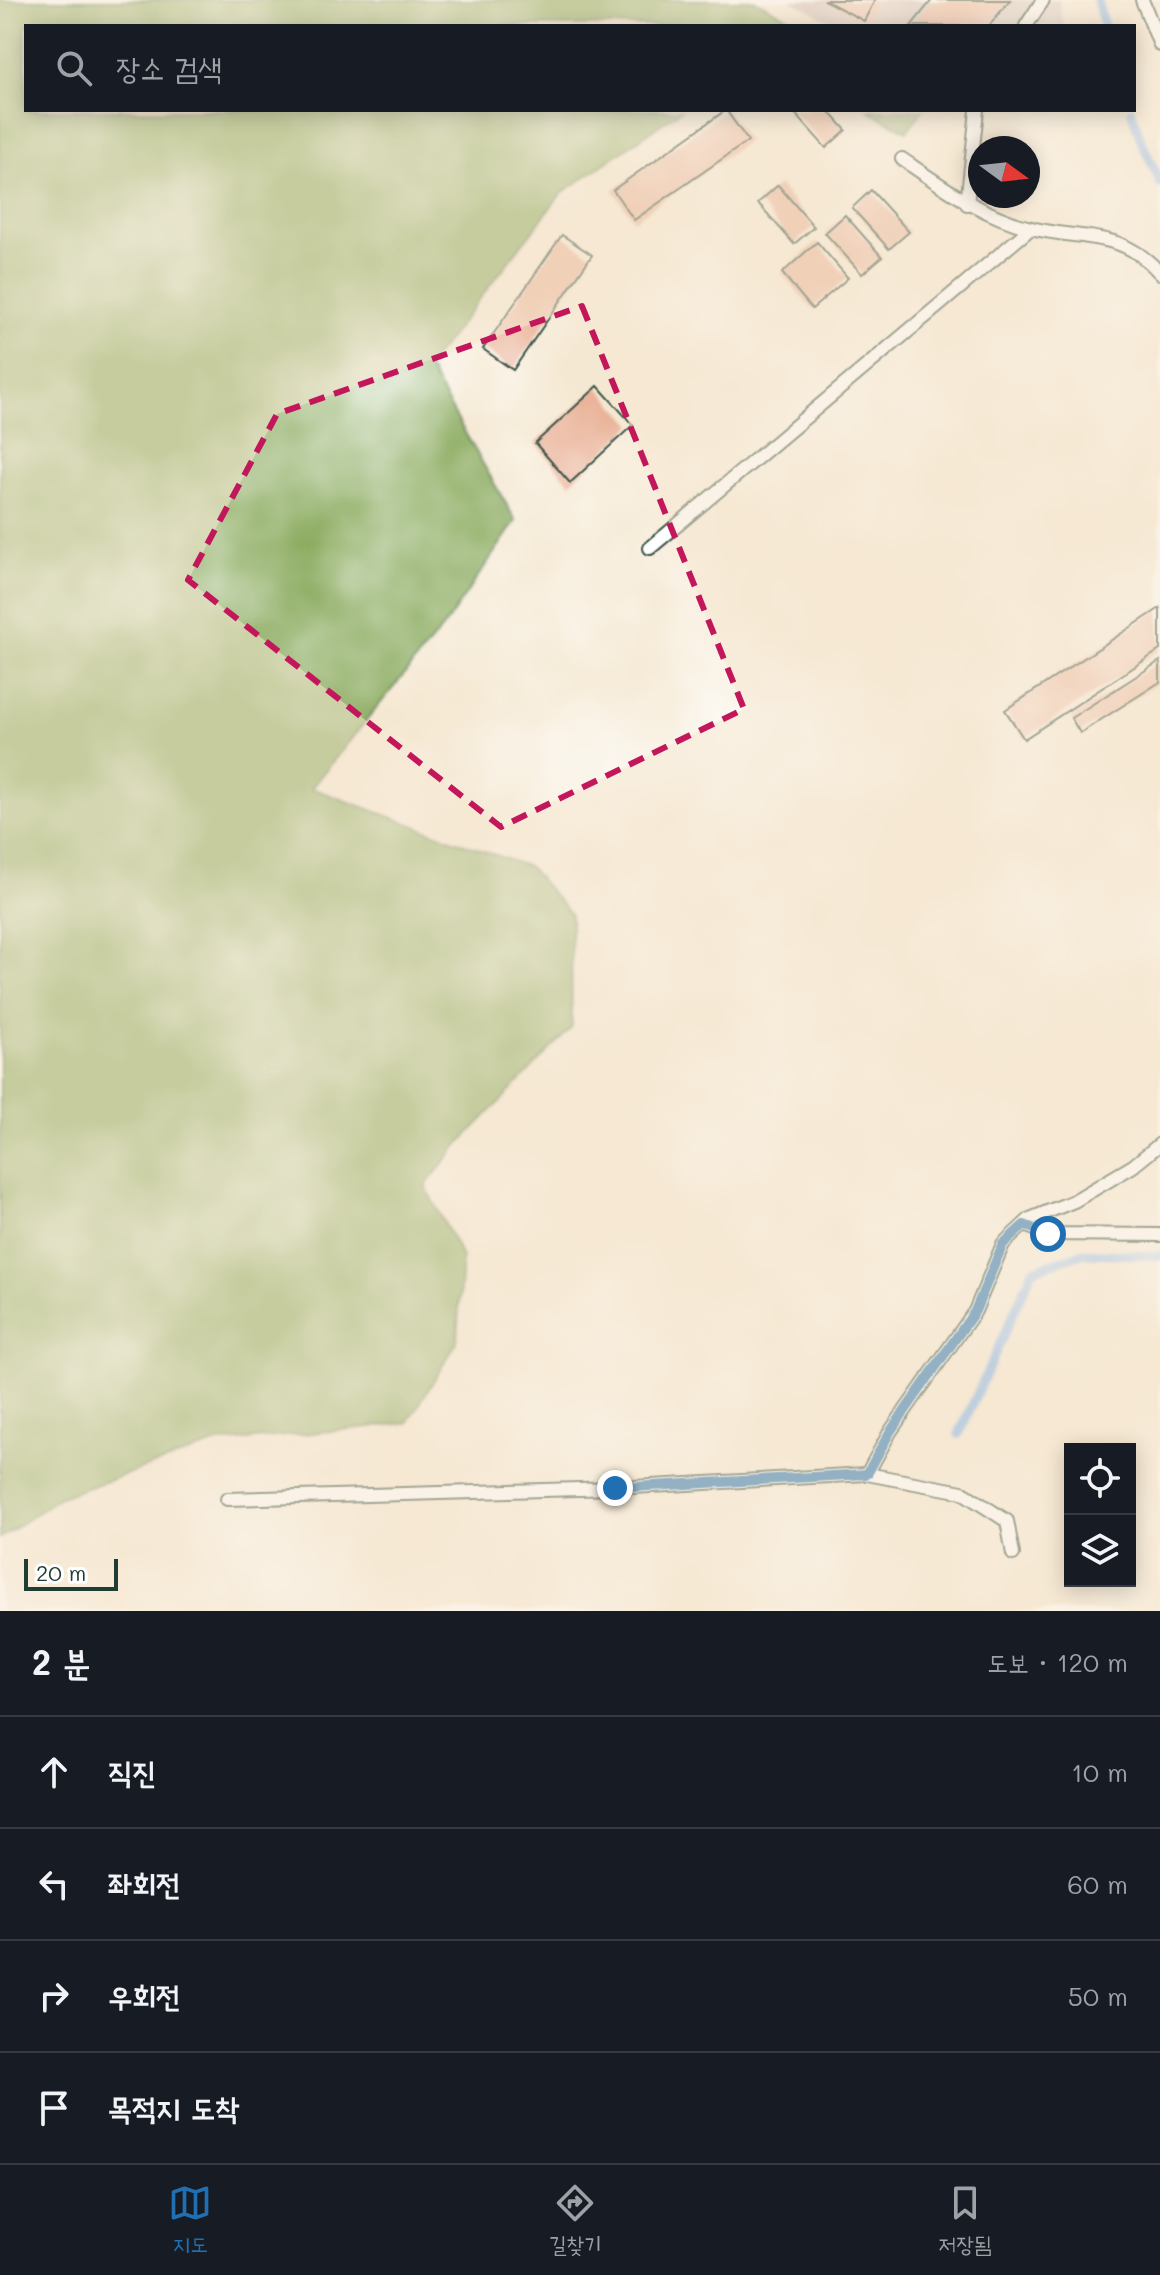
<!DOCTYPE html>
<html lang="ko">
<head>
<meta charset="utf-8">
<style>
  body { margin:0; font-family:Mali,"Poor Story",sans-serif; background:#242831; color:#f1f3f6 }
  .controls { position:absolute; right:24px; bottom:24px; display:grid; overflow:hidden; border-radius:0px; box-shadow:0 4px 20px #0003 }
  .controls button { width:72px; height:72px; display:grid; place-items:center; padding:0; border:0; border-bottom:2px solid #363941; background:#171b24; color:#f1f3f6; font:40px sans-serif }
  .compass { position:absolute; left:968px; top:136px; width:72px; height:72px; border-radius:50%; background:#171b24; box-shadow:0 4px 20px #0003; rotate:105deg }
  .scale { position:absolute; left:24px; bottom:20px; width:94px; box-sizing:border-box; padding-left:8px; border:4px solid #1f3d34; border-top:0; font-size:22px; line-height:28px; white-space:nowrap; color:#1f3d34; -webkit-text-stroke:6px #fff; paint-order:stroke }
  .stop { position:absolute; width:24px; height:24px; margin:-18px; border:6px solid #1f6fb2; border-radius:50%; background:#fff }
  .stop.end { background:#1f6fb2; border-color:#fff; box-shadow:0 2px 8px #0008 }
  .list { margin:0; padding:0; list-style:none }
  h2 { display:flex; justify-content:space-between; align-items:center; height:104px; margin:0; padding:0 32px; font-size:34px }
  h2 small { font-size:26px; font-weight:400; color:#9ea1a6 }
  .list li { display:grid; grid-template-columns:52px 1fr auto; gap:24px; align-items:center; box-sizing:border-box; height:112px; padding:0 32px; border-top:2px solid #363941 }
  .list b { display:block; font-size:30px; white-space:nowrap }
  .list em { font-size:26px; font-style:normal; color:#9ea1a6 }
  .icon { flex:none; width:44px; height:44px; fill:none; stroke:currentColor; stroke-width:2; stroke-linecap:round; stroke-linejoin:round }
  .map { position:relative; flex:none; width:1160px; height:1611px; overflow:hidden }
  .search { position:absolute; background:#171b24; box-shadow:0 4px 20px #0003; left:24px; right:24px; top:24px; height:88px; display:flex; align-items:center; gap:20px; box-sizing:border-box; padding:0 28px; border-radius:0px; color:#9ea1a6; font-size:30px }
  .sheet { height:552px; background:#171b24 }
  nav { display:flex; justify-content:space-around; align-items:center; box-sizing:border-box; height:112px; border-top:2px solid #363941; background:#171b24; font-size:22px; color:#9ea1a6 }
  nav a { display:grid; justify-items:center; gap:4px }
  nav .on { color:#1f6fb2 }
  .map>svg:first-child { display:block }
</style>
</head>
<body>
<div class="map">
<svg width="1160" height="1611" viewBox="0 0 1160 1611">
  <rect width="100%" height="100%" fill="#fff"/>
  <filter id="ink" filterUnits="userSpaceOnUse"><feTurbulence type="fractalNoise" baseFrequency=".0125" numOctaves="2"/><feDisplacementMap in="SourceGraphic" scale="16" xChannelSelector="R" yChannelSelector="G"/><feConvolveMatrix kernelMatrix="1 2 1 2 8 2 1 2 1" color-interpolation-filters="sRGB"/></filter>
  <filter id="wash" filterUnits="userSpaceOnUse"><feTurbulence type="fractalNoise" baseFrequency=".006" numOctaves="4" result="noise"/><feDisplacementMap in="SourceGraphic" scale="32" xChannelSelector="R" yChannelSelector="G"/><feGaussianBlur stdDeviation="1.8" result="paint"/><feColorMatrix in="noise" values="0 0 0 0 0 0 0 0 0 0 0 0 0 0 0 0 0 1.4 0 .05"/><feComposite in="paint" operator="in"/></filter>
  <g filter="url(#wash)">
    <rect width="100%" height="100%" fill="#f5e8d2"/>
    <polygon fill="#d0c0bc" points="790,0 1059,0 1064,26 840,26"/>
    <g fill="#8cac60" stroke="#56744a" stroke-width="2">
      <polygon points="0,0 755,0 805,26 26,26 26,110 681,110 561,194 427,367 516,521 444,626 311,788 529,867 571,915 572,1027 460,1143 425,1186 462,1257 457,1342 408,1423 218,1443 60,1497 0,1538"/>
      <polygon points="867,110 923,110 907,131"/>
    </g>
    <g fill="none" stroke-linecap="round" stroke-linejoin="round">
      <g stroke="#7fb2ec" stroke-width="9">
        <polyline points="1097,0 1104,26"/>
        <polyline points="1131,110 1141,140 1160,183"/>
        <polyline points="959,1434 1033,1270 1082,1253 1160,1256"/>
      </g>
    </g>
    <g id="blocks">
      <g fill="#eab49a">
        <polygon points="824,0 875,0 864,21"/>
        <polygon points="932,0 1010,0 989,26 911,26"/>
        <polygon points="726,110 748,141 634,220 613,190"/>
        <polygon points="792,110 828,110 846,130 826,148"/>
        <polygon points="778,185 814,227 794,244 758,203"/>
        <polygon points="871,190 909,232 889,249 852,208"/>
        <polygon points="845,215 882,257 862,274 825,233"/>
        <polygon points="562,235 592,255 513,370 483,349"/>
        <polygon points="817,242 848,278 812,309 782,273"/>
        <polygon points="598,386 633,425 570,483 535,443"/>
        <polygon points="1160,608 1160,650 1024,739 1005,710"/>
        <polygon points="1160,661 1160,682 1080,733 1071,718"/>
      </g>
    </g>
  </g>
  <g filter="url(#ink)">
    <use href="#blocks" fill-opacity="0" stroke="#3f574c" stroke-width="2"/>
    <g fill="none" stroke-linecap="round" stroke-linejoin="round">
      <g stroke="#3f574c" stroke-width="16">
        <g id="service">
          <polyline points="1142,0 1160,45"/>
          <polyline points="1026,26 1043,0"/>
          <path d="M902,159C943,187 982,216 1031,228C1081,241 1120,228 1160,273"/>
          <polyline points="967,204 977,110"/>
          <polyline points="650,548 1031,228"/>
          <polyline points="1024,1225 1048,1234 1160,1235"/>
          <polyline points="867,1474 962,1492 1007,1521 1013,1554"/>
          <polyline points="227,1499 615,1488 867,1474 890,1432 975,1311 1003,1244 1030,1219 1074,1201 1133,1166 1160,1144"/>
        </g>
      </g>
      <use href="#service" stroke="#fff" stroke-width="12"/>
    </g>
  </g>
  <g fill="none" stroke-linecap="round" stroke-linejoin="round" filter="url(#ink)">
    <polyline stroke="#1f6fb2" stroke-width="10" points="615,1488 867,1474 890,1432 975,1311 1003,1244 1024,1225 1048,1234"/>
  </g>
  <path d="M0 0H1160V1611H0ZM582,306L744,709L501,827L188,580L277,414Z" fill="#f5e8d2" fill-opacity=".55" fill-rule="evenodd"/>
  <path fill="none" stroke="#c2185b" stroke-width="6" stroke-dasharray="16 10" stroke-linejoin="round" d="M582,306L744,709L501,827L188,580L277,414Z"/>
</svg>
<div class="controls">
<button><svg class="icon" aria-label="locate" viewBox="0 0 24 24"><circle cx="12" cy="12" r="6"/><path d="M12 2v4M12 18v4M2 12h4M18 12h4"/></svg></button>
<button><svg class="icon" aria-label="layers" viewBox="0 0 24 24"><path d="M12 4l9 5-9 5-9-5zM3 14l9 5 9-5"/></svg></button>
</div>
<svg class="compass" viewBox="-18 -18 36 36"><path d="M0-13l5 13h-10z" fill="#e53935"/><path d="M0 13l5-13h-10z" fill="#9ea1a6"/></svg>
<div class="scale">20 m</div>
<div class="stop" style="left:1048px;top:1234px"></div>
<div class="stop end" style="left:615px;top:1488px"></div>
<div class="search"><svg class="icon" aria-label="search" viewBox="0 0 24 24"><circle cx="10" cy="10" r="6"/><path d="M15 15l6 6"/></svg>장소 검색</div>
</div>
<section class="sheet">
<h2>2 분<small>도보 · 120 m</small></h2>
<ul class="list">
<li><svg class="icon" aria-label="ahead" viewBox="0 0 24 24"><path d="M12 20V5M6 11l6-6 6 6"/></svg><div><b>직진</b></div><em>10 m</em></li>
<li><svg class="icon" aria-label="left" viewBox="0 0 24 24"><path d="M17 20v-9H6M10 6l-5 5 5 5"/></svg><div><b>좌회전</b></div><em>60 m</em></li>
<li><svg class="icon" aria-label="right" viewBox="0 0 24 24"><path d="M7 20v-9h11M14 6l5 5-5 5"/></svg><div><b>우회전</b></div><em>50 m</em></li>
<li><svg class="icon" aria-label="arrive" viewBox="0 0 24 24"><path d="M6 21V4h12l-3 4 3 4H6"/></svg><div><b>목적지 도착</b></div></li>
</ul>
</section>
<nav>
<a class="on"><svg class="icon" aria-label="map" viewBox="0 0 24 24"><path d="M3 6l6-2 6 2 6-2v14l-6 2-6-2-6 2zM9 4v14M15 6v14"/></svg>지도</a>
<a><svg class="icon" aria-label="directions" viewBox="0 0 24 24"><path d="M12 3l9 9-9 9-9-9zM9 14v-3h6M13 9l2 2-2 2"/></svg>길찾기</a>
<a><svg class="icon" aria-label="saved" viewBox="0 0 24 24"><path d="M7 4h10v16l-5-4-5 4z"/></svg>저장됨</a>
</nav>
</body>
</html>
